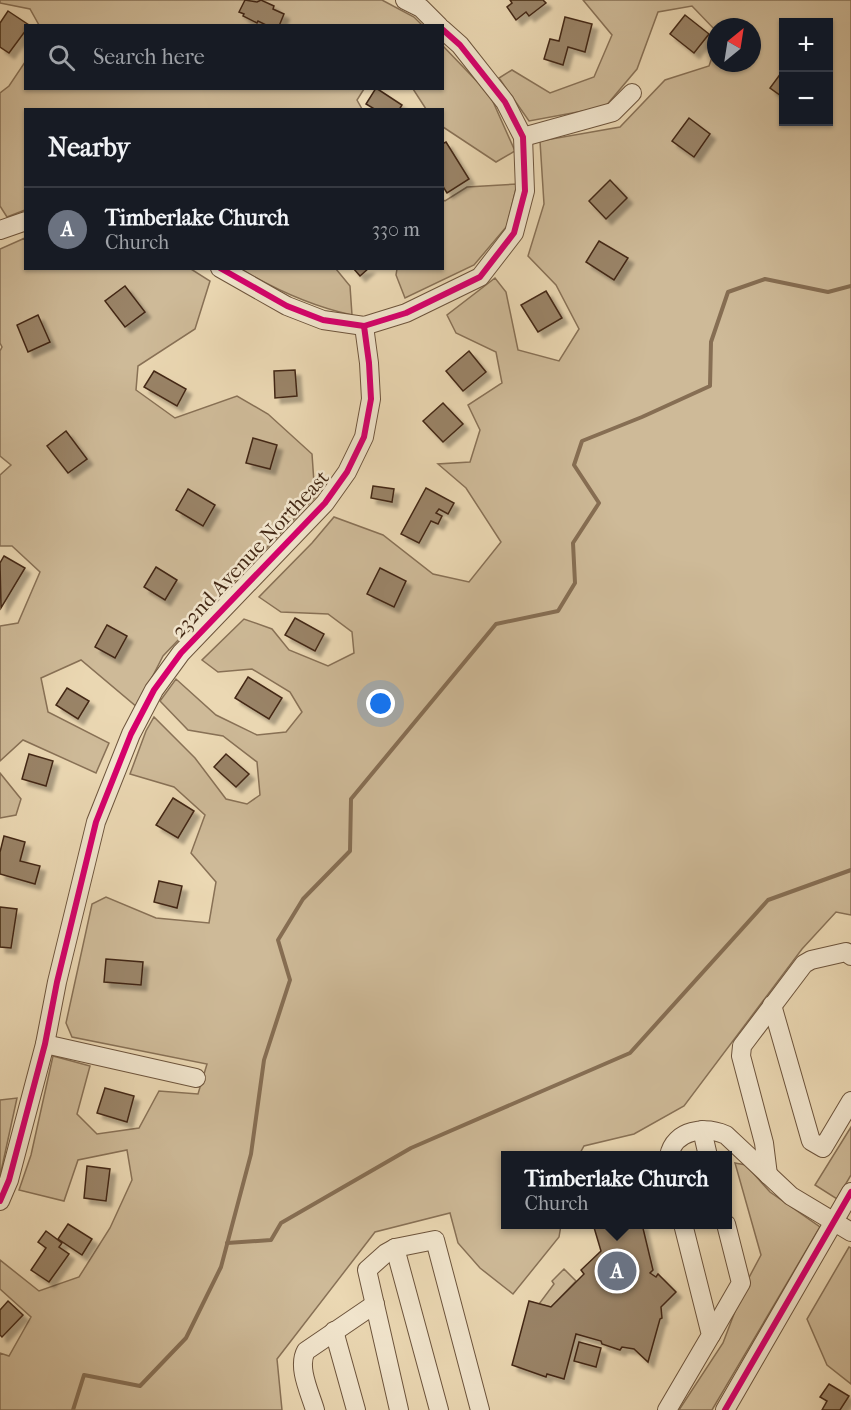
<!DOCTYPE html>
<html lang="en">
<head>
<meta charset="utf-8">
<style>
  body { margin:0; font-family:"IM FELL French Canon",serif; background:#20242c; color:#f1f3f6 }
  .controls { position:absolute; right:18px; top:18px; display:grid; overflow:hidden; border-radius:0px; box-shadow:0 2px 4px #0004 }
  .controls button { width:54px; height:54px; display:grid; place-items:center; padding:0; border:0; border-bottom:2px solid #363941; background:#171b24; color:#f1f3f6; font:30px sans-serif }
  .compass { position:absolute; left:707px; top:18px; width:54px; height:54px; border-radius:50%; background:#171b24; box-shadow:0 2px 4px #0004; rotate:30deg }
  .you { position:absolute; left:381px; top:704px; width:21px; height:21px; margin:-15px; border:4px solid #fff; border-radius:50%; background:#1a73e8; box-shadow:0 0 0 9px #1a73e833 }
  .badge { display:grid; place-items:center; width:39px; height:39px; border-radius:50%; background:#2563eb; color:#fff; font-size:20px; font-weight:700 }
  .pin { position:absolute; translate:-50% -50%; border:3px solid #fff; box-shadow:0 2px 6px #0006 }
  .popup { position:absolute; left:501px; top:1151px; width:231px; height:78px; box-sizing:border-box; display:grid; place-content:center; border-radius:0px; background:#171b24; filter:drop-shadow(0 2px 4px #0005); font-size:20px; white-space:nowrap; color:#9ea1a6 }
  .popup b { font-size:22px; color:#f1f3f6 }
  .popup::after { content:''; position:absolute; left:50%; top:100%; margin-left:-12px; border:12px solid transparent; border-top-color:#171b24 }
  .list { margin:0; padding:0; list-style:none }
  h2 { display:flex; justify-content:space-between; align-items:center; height:78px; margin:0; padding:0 24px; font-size:26px }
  h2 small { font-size:20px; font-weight:400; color:#9ea1a6 }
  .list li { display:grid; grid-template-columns:39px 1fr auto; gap:18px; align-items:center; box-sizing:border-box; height:84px; padding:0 24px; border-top:2px solid #363941 }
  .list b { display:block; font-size:22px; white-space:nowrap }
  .list p { margin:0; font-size:20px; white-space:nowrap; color:#9ea1a6 }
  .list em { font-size:20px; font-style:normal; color:#9ea1a6 }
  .icon { flex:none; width:33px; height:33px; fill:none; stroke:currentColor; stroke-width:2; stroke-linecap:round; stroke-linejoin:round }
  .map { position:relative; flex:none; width:851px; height:1410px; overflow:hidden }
  .search { position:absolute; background:#171b24; box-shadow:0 2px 4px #0004; left:24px; top:24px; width:420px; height:66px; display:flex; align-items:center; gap:15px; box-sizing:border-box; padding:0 21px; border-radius:0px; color:#9ea1a6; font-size:22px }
  .panel { position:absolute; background:#171b24; box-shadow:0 2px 4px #0004; left:24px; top:108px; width:420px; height:162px; border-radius:0px }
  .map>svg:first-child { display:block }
</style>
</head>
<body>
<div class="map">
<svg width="851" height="1410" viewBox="0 0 851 1410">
  <defs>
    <filter id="shadow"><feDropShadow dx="5.5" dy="5.5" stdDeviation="1.5" flood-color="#0004"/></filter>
  </defs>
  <rect width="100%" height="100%" fill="#ebd8b3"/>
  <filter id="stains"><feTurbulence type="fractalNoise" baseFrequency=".00333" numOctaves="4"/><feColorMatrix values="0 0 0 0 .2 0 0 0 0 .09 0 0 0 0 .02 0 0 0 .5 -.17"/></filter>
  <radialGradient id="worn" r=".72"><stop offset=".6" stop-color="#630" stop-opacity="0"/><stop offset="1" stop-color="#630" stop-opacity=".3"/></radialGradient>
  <g fill="#ceba98" stroke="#887156" stroke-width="1.5" fill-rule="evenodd">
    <polygon points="0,0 382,0 414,17 422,25 39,25 30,9 0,3"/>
    <path d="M583,0H851V915L836,912L802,949L684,1106L634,1134L584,1146L579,1155L506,1156V1224L561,1225L559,1237L513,1294L480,1268L458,1243L450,1213L375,1232L277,1359L282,1410H0V1353L9,1356L31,1317L0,1289V1260L39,1291L79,1277L110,1228L132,1180L127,1150L78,1160L64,1201L19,1190L31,1155L53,1056L90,1066L77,1114L97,1134L139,1128L159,1091L198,1094L207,1064L72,1037L66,1023L92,904L106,897L156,918L209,923L216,882L191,853L205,815L174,787L130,774L146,731L154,717L195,758L226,799L247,804L260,795L257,762L223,736L188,730L160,701L176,679L216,715L257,735L286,732L302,712L290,692L252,669L218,672L202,660L244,619L272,629L289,650L328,666L354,653L352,632L328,614L281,612L259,597L312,543L334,517L383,535L433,574L469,582L501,542L466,488L438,464L470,462L480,430L468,405L502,383L496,352L456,333L447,315L495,278L506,292L518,350L559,361L579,329L556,285L528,256L544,204L540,141L620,127L665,80L709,66L716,46V63H752V27H716V31L692,6L658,12L637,69L605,107L529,121L499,78L512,70L550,93L594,77L612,35ZM784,22H828V122H784Z"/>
    <polygon points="443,46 490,95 515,151 496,162 443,127 442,110 426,109 413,89 442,88"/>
    <polygon points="25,62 26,88 364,89 357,100 362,109 26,110 25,210 7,217 0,206 0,93 9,86"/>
    <polygon points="517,184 507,226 474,265 405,298 396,275 397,269 442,268 443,200 445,201 467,187"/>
    <polygon points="25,238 26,268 191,269 210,281 195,329 138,366 136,390 175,418 237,396 268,414 312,454 315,497 163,656 137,707 81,660 41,678 48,712 109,743 96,773 23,740 0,761 0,626 18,623 40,572 12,546 0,546 0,475 11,465 0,456 0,351 2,347 0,343 0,249"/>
    <path d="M241,269H336L350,286L352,315C312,306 276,290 241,269Z"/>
    <polygon points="0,773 21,799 16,815 0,818"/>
    <polygon points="17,1098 0,1176 0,1100"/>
    <polygon points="851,1127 851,1175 837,1199 815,1185"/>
    <polygon points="735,1163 746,1165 770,1192 820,1227 712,1410 679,1410 723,1343 745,1285 761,1255"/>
    <polygon points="849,1247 851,1248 851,1384 827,1365 807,1319"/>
    <polygon points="564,1269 576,1281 551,1307 539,1304 554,1284 552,1281"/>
  </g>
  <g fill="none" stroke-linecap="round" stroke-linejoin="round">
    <g stroke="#866e53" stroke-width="4">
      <polyline points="227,1243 271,1240 281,1223 411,1148 630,1053 768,900 851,870"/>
      <polyline points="73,1410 84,1375 140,1386 186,1338 221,1267 251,1154 264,1060 290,980 278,940 303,899 350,851 351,799 496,624 558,611 575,583 573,543 599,503 574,465 582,441 642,417 710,386 711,342 728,292 765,279 828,292 851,286"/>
    </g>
  </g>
  <g fill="#9a8467" stroke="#432815" stroke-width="1.5" filter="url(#shadow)">
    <polygon points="245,0 257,2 261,0 274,6 273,9 284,14 279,26 268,26 258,21 257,23 243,16 244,14 239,12"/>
    <polygon points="510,0 543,0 546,3 529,16 526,12 516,20 507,7 512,3"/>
    <polygon points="8,11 29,25 26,26 26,30 9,53 0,47 0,23"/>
    <polygon points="685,15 709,34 694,53 670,34"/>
    <polygon points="565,17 592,24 585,52 568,47 563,65 544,59 550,39 559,41"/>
    <polygon points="784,69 784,98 770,88"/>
    <polygon points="376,88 402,105 399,110 376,110 366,104"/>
    <polygon points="689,118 710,134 694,157 672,141"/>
    <polygon points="446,142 469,179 447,193 442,185 442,144"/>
    <polygon points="610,180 627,198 606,219 589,201"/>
    <polygon points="599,241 628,258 614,280 586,262"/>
    <polygon points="353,268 369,268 360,276"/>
    <polygon points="125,286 145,312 125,327 105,301"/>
    <polygon points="546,291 562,318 538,332 521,305"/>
    <polygon points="38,315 50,342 28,352 17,325"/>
    <polygon points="469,351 486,372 463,391 446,371"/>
    <polygon points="295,370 297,396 275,398 274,371"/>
    <polygon points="154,371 186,389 177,406 144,387"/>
    <polygon points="443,403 463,424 443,442 423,421"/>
    <polygon points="66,431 87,459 68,473 47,446"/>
    <polygon points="253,438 277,445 270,469 246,463"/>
    <polygon points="373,486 394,489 392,502 371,498"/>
    <polygon points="426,488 454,503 448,514 439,509 436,513 442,516 438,524 431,521 419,543 401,534"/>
    <polygon points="188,489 215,505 203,526 176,510"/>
    <polygon points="4,556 25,568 1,608 0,563"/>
    <polygon points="156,567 177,580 165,600 144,587"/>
    <polygon points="380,568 406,581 394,607 367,594"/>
    <polygon points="295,618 324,634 315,651 285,635"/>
    <polygon points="107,625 127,636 115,658 95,647"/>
    <polygon points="248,677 282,698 269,719 235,698"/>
    <polygon points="67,688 89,701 78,719 56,705"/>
    <polygon points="29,754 53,761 46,786 22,779"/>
    <polygon points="226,754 249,774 236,787 214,767"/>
    <polygon points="173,798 194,811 178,838 156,825"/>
    <polygon points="4,836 25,842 20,861 40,866 35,884 0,874 0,852"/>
    <polygon points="159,881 182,886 177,908 154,902"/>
    <polygon points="0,907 17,909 11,948 0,947"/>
    <polygon points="106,959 143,962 141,985 104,982"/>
    <polygon points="105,1088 134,1096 127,1122 97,1113"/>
    <polygon points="87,1166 110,1169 106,1201 84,1198"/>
    <polygon points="68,1224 92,1239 82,1255 58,1239"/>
    <polygon points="593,1224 642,1224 653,1270 650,1273 656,1277 658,1274 676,1292 661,1307 662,1318 660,1319 648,1362 634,1349 622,1347 620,1350 602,1344 601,1341 576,1334 564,1379 547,1374 546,1377 512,1365 529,1301 551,1307 584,1274 581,1270 601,1251"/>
    <polygon points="46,1231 62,1243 59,1247 69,1254 49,1282 31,1270 46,1248 38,1242"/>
    <polygon points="8,1301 23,1315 2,1337 0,1335 0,1310"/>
    <polygon points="579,1342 601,1348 596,1367 574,1361"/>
    <polygon points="829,1384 849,1396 840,1410 822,1410 827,1401 820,1397"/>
  </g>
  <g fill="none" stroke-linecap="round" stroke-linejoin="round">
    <g stroke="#6d543c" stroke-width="20">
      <g id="minor">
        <polyline points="405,0 421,8 439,26"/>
        <polyline points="523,137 613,112 632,93"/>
        <polyline points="0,230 26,221"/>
        <polyline points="220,268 287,306 323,320 364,326 406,313 480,277 514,233 525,191 523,137 505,102 460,45 442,29"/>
        <polyline points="772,1005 811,1141 823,1148 851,1101"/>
        <polyline points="45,1044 196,1078"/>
        <polyline points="702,1130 708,1156"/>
        <path d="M669,1156C674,1129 706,1126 726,1135L791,1196L851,1232"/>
        <polyline points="768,1175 764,1143 741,1056 742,1046 804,964 811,960 846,952 851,956"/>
        <polyline points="0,1201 9,1180 45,1044 57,982 96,822 131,734 154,690 181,653 325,503 347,472 364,437 371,399 369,363 364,326"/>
        <polyline points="395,1248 386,1253 367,1270 399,1410"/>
        <polyline points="334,1331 356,1410"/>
        <polyline points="711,1335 741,1283 726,1224"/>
        <path d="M315,1410C310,1393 297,1367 306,1351L375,1304"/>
        <polyline points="439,1410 395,1248 435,1240 480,1410"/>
        <polyline points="667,1410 711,1335 683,1224"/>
        <polyline points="725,1410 851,1192"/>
      </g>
    </g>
    <use href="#minor" stroke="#f2e6ce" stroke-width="18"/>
    <g stroke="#f2e6ce" stroke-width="10">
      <g id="cycleway">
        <polyline points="220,268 287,306 323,320 364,326 406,313 480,277 514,233 525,191 523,137 505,102 460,45 442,29"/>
        <polyline points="0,1201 9,1180 45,1044 57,982 96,822 131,734 154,690 181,653 325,503 347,472 364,437 371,399 369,363 364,326"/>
        <polyline points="725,1410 851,1192"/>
      </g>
    </g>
    <use href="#cycleway" stroke="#d6006c" stroke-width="6"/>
  </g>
  <g text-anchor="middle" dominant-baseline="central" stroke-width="5" stroke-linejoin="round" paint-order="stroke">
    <g font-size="21" fill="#432815" stroke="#f2e6ce">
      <text transform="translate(250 554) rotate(-47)">232nd Avenue Northeast</text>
    </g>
  </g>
  <rect width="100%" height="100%" filter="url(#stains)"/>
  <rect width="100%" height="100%" fill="url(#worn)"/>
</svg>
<div class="controls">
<button>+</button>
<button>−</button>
</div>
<svg class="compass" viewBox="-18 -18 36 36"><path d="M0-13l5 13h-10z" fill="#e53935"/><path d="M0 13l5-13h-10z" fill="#9ea1a6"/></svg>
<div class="you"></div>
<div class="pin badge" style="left:617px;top:1271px;background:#6b7280">A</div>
<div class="popup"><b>Timberlake Church</b>Church</div>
<div class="search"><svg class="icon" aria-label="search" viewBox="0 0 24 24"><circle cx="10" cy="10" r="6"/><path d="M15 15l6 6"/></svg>Search here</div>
<section class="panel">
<h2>Nearby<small></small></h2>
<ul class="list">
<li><span class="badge" style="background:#6b7280">A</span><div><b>Timberlake Church</b><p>Church</p></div><em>330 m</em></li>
</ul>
</section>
</div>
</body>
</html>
